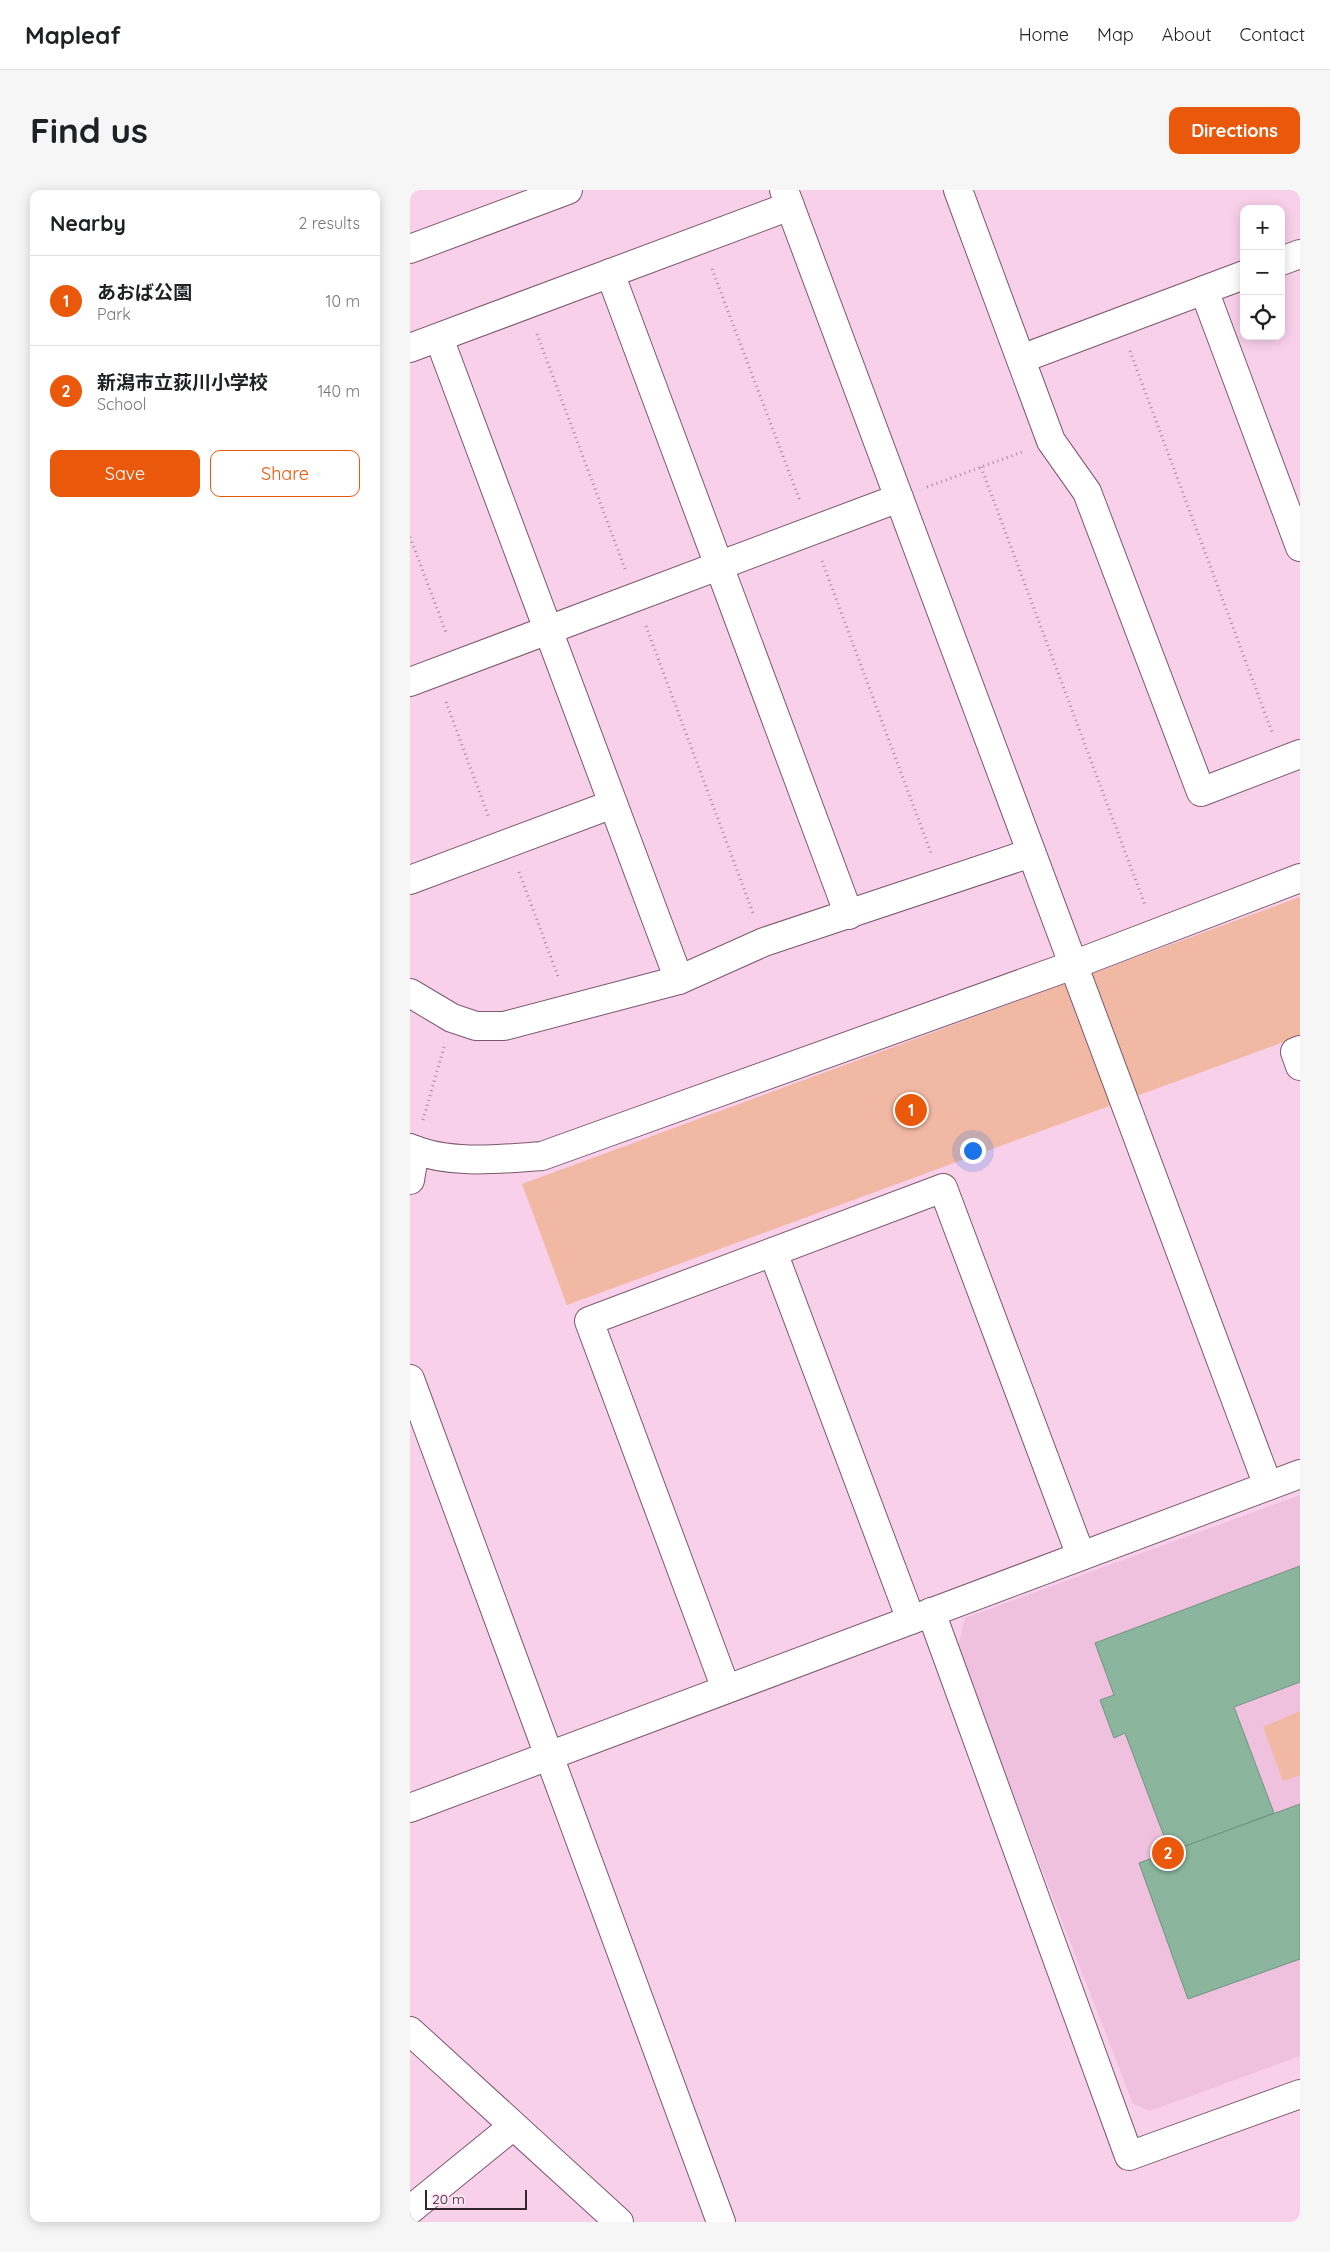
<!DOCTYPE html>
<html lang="en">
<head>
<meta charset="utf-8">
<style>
  body { margin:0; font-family:Quicksand,"Noto Sans JP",sans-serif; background:#f6f6f6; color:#202124 }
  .controls { position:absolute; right:15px; top:15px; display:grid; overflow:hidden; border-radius:10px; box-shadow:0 2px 12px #0003 }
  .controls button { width:45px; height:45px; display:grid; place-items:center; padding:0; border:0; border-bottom:1px solid #e0e0e0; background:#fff; color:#202124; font:25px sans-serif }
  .scale { position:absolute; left:15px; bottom:12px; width:102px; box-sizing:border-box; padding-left:5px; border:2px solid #33242d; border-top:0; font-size:14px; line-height:18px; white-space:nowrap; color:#33242d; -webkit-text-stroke:4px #fce3f3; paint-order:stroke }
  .you { position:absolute; left:562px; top:960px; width:18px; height:18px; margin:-12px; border:4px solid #fff; border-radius:50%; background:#1a73e8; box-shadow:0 0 0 8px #1a73e833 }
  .badge { display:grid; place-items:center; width:32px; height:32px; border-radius:50%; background:#ea580c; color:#fff; font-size:16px; font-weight:700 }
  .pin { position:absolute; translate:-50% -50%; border:2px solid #fff; box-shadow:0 1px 5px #0006 }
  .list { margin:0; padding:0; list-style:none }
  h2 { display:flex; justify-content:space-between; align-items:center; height:65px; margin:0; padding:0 20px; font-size:21px }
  h2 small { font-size:16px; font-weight:400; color:#757577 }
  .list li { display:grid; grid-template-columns:32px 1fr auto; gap:15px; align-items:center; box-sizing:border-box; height:90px; padding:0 20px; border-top:1px solid #e0e0e0 }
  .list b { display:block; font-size:19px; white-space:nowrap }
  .list p { margin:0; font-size:16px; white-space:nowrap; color:#757577 }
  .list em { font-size:16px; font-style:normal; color:#757577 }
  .actions { display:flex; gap:10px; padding:15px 20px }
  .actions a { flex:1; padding:11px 0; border:1px solid #ea580c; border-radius:10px; text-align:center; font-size:18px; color:#ea580c }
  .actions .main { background:#ea580c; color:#fff }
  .icon { flex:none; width:28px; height:28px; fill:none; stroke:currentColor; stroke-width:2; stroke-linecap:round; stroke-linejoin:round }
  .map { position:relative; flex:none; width:890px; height:2032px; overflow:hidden; border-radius:10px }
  header { display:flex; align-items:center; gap:30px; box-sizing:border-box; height:70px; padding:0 25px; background:#fff; border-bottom:1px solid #e0e0e0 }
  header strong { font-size:24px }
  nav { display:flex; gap:28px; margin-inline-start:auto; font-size:18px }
  .intro { display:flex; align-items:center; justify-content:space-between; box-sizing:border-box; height:120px; padding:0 30px }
  h1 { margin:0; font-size:35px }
  .button { padding:12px 22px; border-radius:10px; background:#ea580c; color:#fff; font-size:18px; font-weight:700 }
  main { display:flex; gap:30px; padding:0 30px }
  aside { flex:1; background:#fff; border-radius:10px; box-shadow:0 2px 12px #0003 }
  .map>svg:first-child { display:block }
</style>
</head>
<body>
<header>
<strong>Mapleaf</strong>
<nav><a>Home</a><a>Map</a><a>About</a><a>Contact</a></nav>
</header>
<div class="intro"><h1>Find us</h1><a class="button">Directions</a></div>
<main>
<aside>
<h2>Nearby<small>2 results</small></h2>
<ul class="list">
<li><span class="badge">1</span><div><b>あおば公園</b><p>Park</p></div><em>10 m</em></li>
<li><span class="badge">2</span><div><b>新潟市立荻川小学校</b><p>School</p></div><em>140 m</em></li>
</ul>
<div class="actions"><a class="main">Save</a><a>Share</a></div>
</aside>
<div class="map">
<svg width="890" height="2032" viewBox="0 0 890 2032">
  <rect width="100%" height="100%" fill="#f9d0ea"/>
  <polygon fill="#f0c1de" points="890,1305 890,1866 740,1921 723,1914 547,1460 555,1428"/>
  <g fill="#f1b8a4">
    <polygon points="890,707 890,846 157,1115 112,994"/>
    <polygon points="890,1521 890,1585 873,1591 853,1537"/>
  </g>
  <g fill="#8bb59d" stroke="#6c957e">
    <polygon points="890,1376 890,1492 824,1517 864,1623 760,1662 715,1543 704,1548 690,1510 704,1505 685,1453"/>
    <polygon points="890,1614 890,1769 778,1809 729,1673"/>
  </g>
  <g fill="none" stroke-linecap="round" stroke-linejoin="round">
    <g stroke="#7b586f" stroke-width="30">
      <g id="minor">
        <polyline points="374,0 858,1296"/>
        <polyline points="548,0 641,251 677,302 791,602 890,564"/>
        <polyline points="0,59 158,0"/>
        <polyline points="871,71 890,64"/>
        <polyline points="200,83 439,725"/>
        <polyline points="794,100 890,357"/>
        <polyline points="29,148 269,790"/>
        <polyline points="0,158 380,16"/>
        <polyline points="611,169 834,85"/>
        <polyline points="0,492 489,308"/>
        <polyline points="0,690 203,614"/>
        <polyline points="0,803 42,828 66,836 94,836 269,790 354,752 621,663"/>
        <polyline points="890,860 885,862 890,876"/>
        <path d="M0,958C39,975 91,969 132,966L663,775L890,688"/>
        <polyline points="0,990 5,960"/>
        <polyline points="363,1062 501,1430"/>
        <polyline points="0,1189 311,2032"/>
        <polyline points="521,1422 719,1966 890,1904"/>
        <polyline points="316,1499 179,1131 533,998 671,1366"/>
        <polyline points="0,1618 890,1284"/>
        <polyline points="0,1841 209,2032"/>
        <polyline points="0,2020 103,1936"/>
      </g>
    </g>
    <g stroke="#a6889a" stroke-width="3" stroke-dasharray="1 4" stroke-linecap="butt">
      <polyline points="302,79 390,311"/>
      <polyline points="127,144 215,379"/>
      <polyline points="720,161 862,542"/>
      <polyline points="571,277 735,715"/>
      <polyline points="517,297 612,262"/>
      <polyline points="0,347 37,445"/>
      <polyline points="412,371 521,663"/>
      <polyline points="236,436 343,723"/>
      <polyline points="36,512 79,628"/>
      <polyline points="109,682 149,789"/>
      <polyline points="13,930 34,857"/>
    </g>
    <use href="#minor" stroke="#fff" stroke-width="28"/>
  </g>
</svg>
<div class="controls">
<button>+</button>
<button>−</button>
<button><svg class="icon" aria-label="locate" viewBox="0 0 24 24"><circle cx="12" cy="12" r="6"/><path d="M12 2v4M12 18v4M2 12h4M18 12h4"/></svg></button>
</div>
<div class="scale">20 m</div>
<div class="you"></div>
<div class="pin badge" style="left:501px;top:920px">1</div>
<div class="pin badge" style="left:758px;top:1663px">2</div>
</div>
</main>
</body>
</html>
